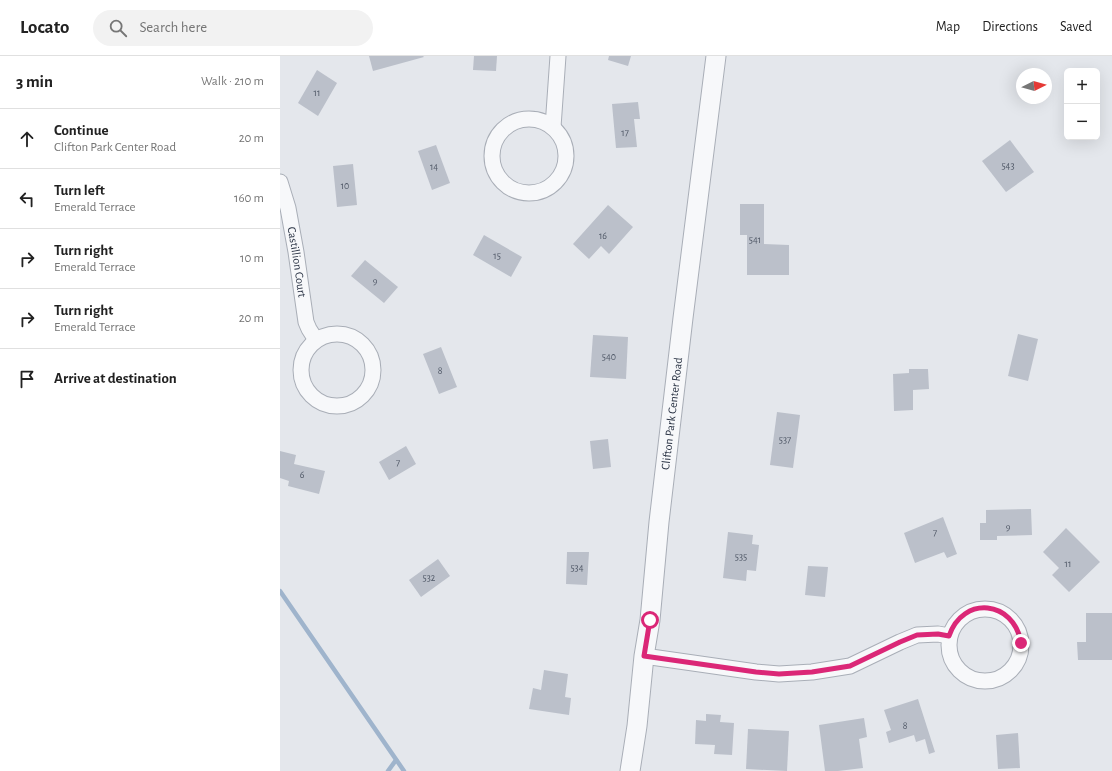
<!DOCTYPE html>
<html lang="en">
<head>
<meta charset="utf-8">
<style>
  body { margin:0; font-family:"Alegreya Sans",sans-serif; background:#f2f2f2; color:#222 }
  .controls { position:absolute; right:12px; top:12px; display:grid; overflow:hidden; border-radius:6px; box-shadow:0 4px 16px #0002 }
  .controls button { width:36px; height:36px; display:grid; place-items:center; padding:0; border:0; border-bottom:1px solid #e0e0e0; background:#fff; color:#222; font:20px sans-serif }
  .compass { position:absolute; left:736px; top:12px; width:36px; height:36px; border-radius:50%; background:#fff; box-shadow:0 4px 16px #0002; rotate:85deg }
  .stop { position:absolute; width:12px; height:12px; margin:-9px; border:3px solid #db2777; border-radius:50%; background:#fff }
  .stop.end { background:#db2777; border-color:#fff; box-shadow:0 1px 4px #0008 }
  .list { margin:0; padding:0; list-style:none }
  h2 { display:flex; justify-content:space-between; align-items:center; height:52px; margin:0; padding:0 16px; font-size:17px }
  h2 small { font-size:13px; font-weight:400; color:#767676 }
  .list li { display:grid; grid-template-columns:26px 1fr auto; gap:12px; align-items:center; box-sizing:border-box; height:60px; padding:0 16px; border-top:1px solid #e0e0e0 }
  .list b { display:block; font-size:15px; white-space:nowrap }
  .list p { margin:0; font-size:13px; white-space:nowrap; color:#767676 }
  .list em { font-size:13px; font-style:normal; color:#767676 }
  .icon { flex:none; width:22px; height:22px; fill:none; stroke:currentColor; stroke-width:2; stroke-linecap:round; stroke-linejoin:round }
  .map { position:relative; flex:none; width:832px; height:715px; overflow:hidden }
  header { display:flex; align-items:center; gap:24px; box-sizing:border-box; height:56px; padding:0 20px; background:#fff; border-bottom:1px solid #e0e0e0 }
  header strong { font-size:19px }
  nav { display:flex; gap:22px; margin-inline-start:auto; font-size:14px }
  .search { width:280px; height:36px; background:#f2f2f2; display:flex; align-items:center; gap:10px; box-sizing:border-box; padding:0 14px; border-radius:22px; color:#767676; font-size:15px }
  main { display:flex }
  aside { flex:1; background:#fff }
  .map>svg:first-child { display:block }
</style>
</head>
<body>
<header>
<strong>Locato</strong>
<div class="search"><svg class="icon" aria-label="search" viewBox="0 0 24 24"><circle cx="10" cy="10" r="6"/><path d="M15 15l6 6"/></svg>Search here</div>
<nav><a>Map</a><a>Directions</a><a>Saved</a></nav>
</header>
<main>
<aside>
<h2>3 min<small>Walk · 210 m</small></h2>
<ul class="list">
<li><svg class="icon" aria-label="ahead" viewBox="0 0 24 24"><path d="M12 20V5M6 11l6-6 6 6"/></svg><div><b>Continue</b><p>Clifton Park Center Road</p></div><em>20 m</em></li>
<li><svg class="icon" aria-label="left" viewBox="0 0 24 24"><path d="M17 20v-9H6M10 6l-5 5 5 5"/></svg><div><b>Turn left</b><p>Emerald Terrace</p></div><em>160 m</em></li>
<li><svg class="icon" aria-label="right" viewBox="0 0 24 24"><path d="M7 20v-9h11M14 6l5 5-5 5"/></svg><div><b>Turn right</b><p>Emerald Terrace</p></div><em>10 m</em></li>
<li><svg class="icon" aria-label="right" viewBox="0 0 24 24"><path d="M7 20v-9h11M14 6l5 5-5 5"/></svg><div><b>Turn right</b><p>Emerald Terrace</p></div><em>20 m</em></li>
<li><svg class="icon" aria-label="arrive" viewBox="0 0 24 24"><path d="M6 21V4h12l-3 4 3 4H6"/></svg><div><b>Arrive at destination</b></div></li>
</ul>
</aside>
<div class="map">
<svg width="832" height="715" viewBox="0 0 832 715">
  <rect width="100%" height="100%" fill="#e4e7ec"/>
  <g fill="none" stroke-linecap="round" stroke-linejoin="round">
    <g stroke="#9fb4cc" stroke-width="4.5">
      <polyline points="0,535 124,715"/>
      <polyline points="108,715 116,704"/>
    </g>
  </g>
  <g fill="#bbc0ca">
    <polygon points="89,0 143,0 144,1 93,15"/>
    <polygon points="194,0 217,0 216,15 193,14"/>
    <polygon points="329,0 351,0 348,10 328,4"/>
    <polygon points="37,14 57,27 38,60 18,47"/>
    <polygon points="358,46 360,63 354,63 357,91 336,92 332,48"/>
    <polygon points="730,84 754,116 726,136 702,105"/>
    <polygon points="156,89 170,127 152,134 138,95"/>
    <polygon points="73,108 77,149 57,151 53,110"/>
    <polygon points="460,148 484,148 484,188 509,189 509,219 467,219 467,179 460,179"/>
    <polygon points="328,149 353,171 329,198 321,190 309,203 293,188"/>
    <polygon points="204,179 242,201 231,221 193,199"/>
    <polygon points="85,204 118,231 104,247 71,220"/>
    <polygon points="738,278 758,283 748,325 728,320"/>
    <polygon points="313,279 348,281 346,323 310,321"/>
    <polygon points="161,291 177,331 159,338 143,298"/>
    <polygon points="629,313 648,313 649,333 633,334 633,354 614,355 613,318 629,317"/>
    <polygon points="497,356 520,359 513,412 490,409"/>
    <polygon points="328,383 331,411 313,413 310,385"/>
    <polygon points="126,390 136,408 109,424 99,406"/>
    <polygon points="0,395 16,399 14,408 45,415 39,438 8,430 9,425 0,422"/>
    <polygon points="751,453 752,479 717,480 717,484 700,484 700,467 706,467 706,454"/>
    <polygon points="663,461 677,498 667,502 664,496 635,507 624,477"/>
    <polygon points="786,472 820,506 789,536 772,519 779,512 763,496"/>
    <polygon points="448,476 473,479 472,488 479,489 476,515 467,514 466,525 443,522"/>
    <polygon points="287,496 309,496 307,529 286,528"/>
    <polygon points="158,503 170,520 141,541 129,524"/>
    <polygon points="528,510 548,511 545,541 525,539"/>
    <polygon points="806,557 832,557 832,604 798,604 797,586 806,586"/>
    <polygon points="264,614 288,618 285,641 291,642 289,659 249,653 253,632 261,634"/>
    <polygon points="638,643 655,696 649,698 645,683 636,686 634,679 609,687 606,676 611,674 604,654"/>
    <polygon points="426,658 441,659 440,666 454,667 452,699 434,698 435,689 415,688 416,664 426,665"/>
    <polygon points="584,662 587,681 579,683 583,712 558,715 545,715 539,669"/>
    <polygon points="468,673 509,675 507,715 466,713"/>
    <polygon points="738,677 740,712 718,713 716,679"/>
  </g>
  <g fill="none" stroke-linecap="round" stroke-linejoin="round">
    <g stroke="#a9aeb7" stroke-width="17">
      <g id="minor">
        <circle cx="249" cy="100" r="37"/>
        <polyline points="273,71 278,0"/>
        <path id="s1" d="M0,126L8,152L16,196L26,266L29,273L36,284"/>
        <circle cx="57" cy="314" r="36"/>
        <circle cx="705" cy="589" r="36"/>
        <polyline points="364,600 476,616 499,618 532,616 570,610 620,586 637,579 658,578 669,580"/>
      </g>
    </g>
    <g stroke="#a9aeb7" stroke-width="21">
      <g id="tertiary">
        <path id="s2" d="M350,715L357,670L364,600L370,564L379,466L403,262L436,0"/>
      </g>
    </g>
    <use href="#minor" stroke="#f7f8fa" stroke-width="15"/>
    <use href="#tertiary" stroke="#f7f8fa" stroke-width="19"/>
  </g>
  <g fill="none" stroke-linecap="round" stroke-linejoin="round">
    <path stroke="#db2777" stroke-width="5" d="M370,564L364,600L476,616L499,618L532,616L570,610L620,586L637,579L658,578L669,580C683,539 734,544 741,587"/>
  </g>
  <g text-anchor="middle" dominant-baseline="central" stroke-width="4" stroke-linejoin="round" paint-order="stroke">
    <g font-size="10" fill="#4f5766">
      <text x="37" y="37">11</text>
      <text x="345" y="77">17</text>
      <text x="728" y="110">543</text>
      <text x="154" y="111">14</text>
      <text x="65" y="130">10</text>
      <text x="323" y="180">16</text>
      <text x="475" y="184">541</text>
      <text x="217" y="200">15</text>
      <text x="95" y="225">9</text>
      <text x="329" y="301">540</text>
      <text x="160" y="315">8</text>
      <text x="505" y="384">537</text>
      <text x="118" y="407">7</text>
      <text x="22" y="419">6</text>
      <text x="728" y="471">9</text>
      <text x="655" y="477">7</text>
      <text x="461" y="501">535</text>
      <text x="788" y="508">11</text>
      <text x="297" y="512">534</text>
      <text x="149" y="522">532</text>
      <text x="625" y="670">8</text>
    </g>
    <g font-size="12" fill="#2b3445" stroke="#f4f6f9">
      <text stroke="none"><textPath href="#s1" startOffset="82">Castillion Court</textPath></text>
      <text stroke="none"><textPath href="#s2" startOffset="360">Clifton Park Center Road</textPath></text>
    </g>
  </g>
</svg>
<div class="controls">
<button>+</button>
<button>−</button>
</div>
<svg class="compass" viewBox="-18 -18 36 36"><path d="M0-13l5 13h-10z" fill="#e53935"/><path d="M0 13l5-13h-10z" fill="#767676"/></svg>
<div class="stop" style="left:370px;top:564px"></div>
<div class="stop end" style="left:741px;top:587px"></div>
</div>
</main>
</body>
</html>
